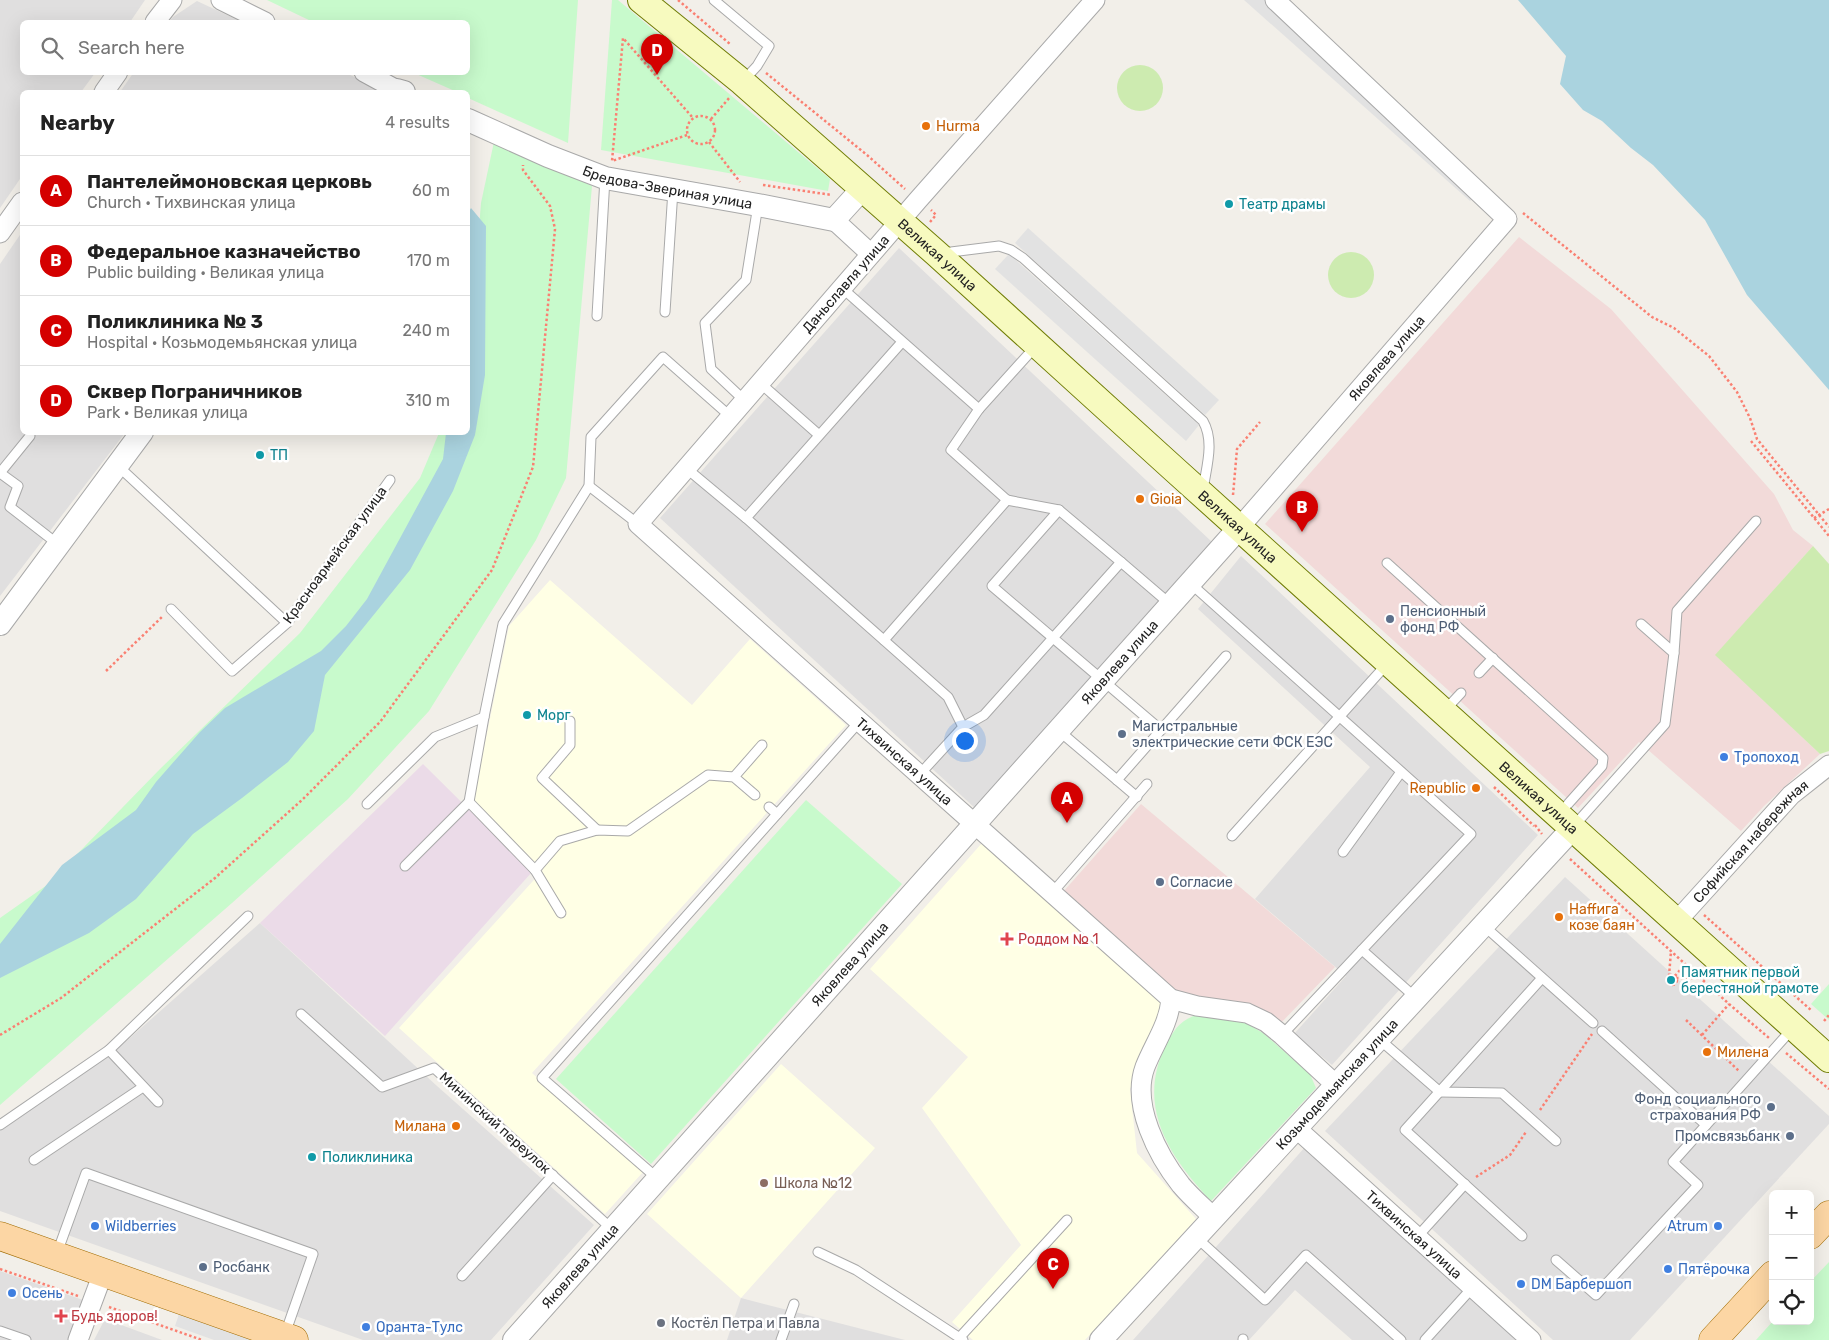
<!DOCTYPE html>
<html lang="en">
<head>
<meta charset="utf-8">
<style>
  body { margin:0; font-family:Rubik,sans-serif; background:#f2f2f2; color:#222 }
  .controls { position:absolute; right:15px; bottom:15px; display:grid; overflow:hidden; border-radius:8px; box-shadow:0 5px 20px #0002 }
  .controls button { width:45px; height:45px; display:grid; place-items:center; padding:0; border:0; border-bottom:1px solid #e0e0e0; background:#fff; color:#222; font:25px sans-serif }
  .you { position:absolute; left:964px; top:740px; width:18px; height:18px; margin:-12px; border:4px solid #fff; border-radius:50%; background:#1a73e8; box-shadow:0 0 0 8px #1a73e833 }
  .badge { display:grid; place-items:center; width:32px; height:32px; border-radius:50%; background:#d40000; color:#fff; font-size:16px; font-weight:700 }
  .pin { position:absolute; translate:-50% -41px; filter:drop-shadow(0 1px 2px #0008) }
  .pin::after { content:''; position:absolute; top:26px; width:18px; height:15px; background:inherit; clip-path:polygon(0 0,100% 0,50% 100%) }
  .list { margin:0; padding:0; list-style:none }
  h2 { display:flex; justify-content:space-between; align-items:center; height:65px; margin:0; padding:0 20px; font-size:21px }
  h2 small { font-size:16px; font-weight:400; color:#767676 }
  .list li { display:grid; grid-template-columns:32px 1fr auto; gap:15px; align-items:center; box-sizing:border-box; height:70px; padding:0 20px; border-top:1px solid #e0e0e0 }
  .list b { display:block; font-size:19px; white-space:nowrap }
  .list p { margin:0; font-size:16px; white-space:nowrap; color:#767676 }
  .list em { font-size:16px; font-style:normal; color:#767676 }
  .icon { flex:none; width:28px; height:28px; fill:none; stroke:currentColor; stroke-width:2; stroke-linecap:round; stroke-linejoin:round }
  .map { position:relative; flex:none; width:1829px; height:1340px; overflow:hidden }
  .search { position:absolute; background:#fff; box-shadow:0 5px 20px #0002; left:20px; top:20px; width:450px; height:55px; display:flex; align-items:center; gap:12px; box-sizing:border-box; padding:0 18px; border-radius:8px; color:#767676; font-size:19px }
  .panel { position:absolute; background:#fff; box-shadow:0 5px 20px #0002; left:20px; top:90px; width:450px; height:345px; border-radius:8px }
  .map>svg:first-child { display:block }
</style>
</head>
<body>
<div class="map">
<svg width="1829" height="1340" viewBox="0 0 1829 1340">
  <rect width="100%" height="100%" fill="#f2efe9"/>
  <g fill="#e0dfdf">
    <polygon points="0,0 145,0 130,22 22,22 22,72 95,73 81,92 22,92 22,176 0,208"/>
    <polygon points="197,1 242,22 169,22 173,17"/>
    <polygon points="134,72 346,73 385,91 120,92"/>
    <polygon points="22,232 22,432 125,433 0,596 0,264"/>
    <polygon points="899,248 1212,542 976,809 660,518"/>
    <polygon points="1241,556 1538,835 1332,1065 1294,1034 1346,976 1255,899 1370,767 1198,609"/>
    <polygon points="1565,877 1829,1116 1829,1124 1630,1340 1553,1340 1325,1131"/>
    <polygon points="260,923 437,1086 594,1225 491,1340 363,1340 0,1211 0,1128 123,1044"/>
    <polygon points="1306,1146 1519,1340 1352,1340 1295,1290 1249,1340 1133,1340"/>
    <polygon points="0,1271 83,1300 68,1340 0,1340"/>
    <polygon points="741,1298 905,1340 727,1340"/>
    <polygon points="105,1319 162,1340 94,1340"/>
  </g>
  <g fill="#f2dad9">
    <polygon points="1519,237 1611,309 1774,494 1793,530 1813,546 1716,655 1820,754 1764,806 1741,831 1639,742 1578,808 1265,524"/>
    <polygon points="1141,804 1335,967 1278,1026 1239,1004 1174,992 1063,892"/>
  </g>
  <polygon fill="#ebdbe8" points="423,764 532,872 385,1036 260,923"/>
  <g fill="#ffffe5">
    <polygon points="550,580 692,705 750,639 846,725 532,1073 643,1172 605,1214 399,1028 543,870 473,801 509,626"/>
    <polygon points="982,843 1164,1004 1130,1089 1137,1153 1196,1219 1085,1340 973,1340 952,1322 1021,1245 922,1108 968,1057 870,969"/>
    <polygon points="781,1064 875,1148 741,1298 647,1214"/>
  </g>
  <g fill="#cdebb0">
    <circle cx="1140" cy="88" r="23"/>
    <circle cx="1351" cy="275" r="23"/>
    <polygon points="1813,546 1829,564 1829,751 1820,754 1715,655"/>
  </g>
  <g fill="#c8facc">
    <polygon points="267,0 578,0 568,143 468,98 468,92 457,92 414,73 468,72 468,22 313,22"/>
    <polygon points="612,0 618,0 830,179 828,191 601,150"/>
    <polygon points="495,137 592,186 566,478 536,540 429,711 348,799 232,903 0,1105 0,918 47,885 160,769 300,633 420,478 439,433 468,432 468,363 481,203"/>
    <polygon points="806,800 902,884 651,1164 556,1079"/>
    <polygon points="1829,984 1829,1020 1811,1004"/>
    <path d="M1196,1015L1244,1022L1263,1033L1310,1074L1316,1088L1211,1201C1170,1158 1136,1107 1165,1047C1173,1031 1179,1021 1196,1015Z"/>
    <polygon points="1829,1262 1829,1340 1756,1340 1773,1321 1810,1321 1810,1282"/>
  </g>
  <g fill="#e2e2e2">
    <polygon points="1244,0 1273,0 1482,189 1470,201"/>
    <polygon points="1028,228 1219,400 1205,415 1015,243"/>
    <polygon points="1009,254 1199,425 1186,441 995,269"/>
    <polygon points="179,1314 252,1340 214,1340 175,1326"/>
  </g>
  <g fill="#aad3df">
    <polygon points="1518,0 1829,0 1829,390 1747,295 1705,220 1653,165 1631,148 1602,121 1583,110 1560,84 1566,56"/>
    <polygon points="471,208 486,226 485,375 475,435 453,491 410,570 325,675 314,731 288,762 242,798 193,834 136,899 89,933 0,978 0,944 62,865 136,810 156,782 200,732 225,708 321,651 346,626 367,599 443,459 446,433 468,432 468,213"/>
  </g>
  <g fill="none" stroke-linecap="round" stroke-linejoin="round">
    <g stroke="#a9a9a9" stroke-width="11">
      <g id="service">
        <polyline points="714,0 769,46 757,66 744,80"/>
        <path d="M943,253L999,246L1011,250L1023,258L1203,421C1215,442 1206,468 1203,490"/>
        <polyline points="842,288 979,409"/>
        <polyline points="665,312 673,190"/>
        <polyline points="597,316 605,178"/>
        <polyline points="902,342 746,518 948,697 963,727 920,774"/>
        <polyline points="760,383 819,435"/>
        <polyline points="745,401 711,369 705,323 746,280 758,205"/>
        <polyline points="118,466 287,623"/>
        <polyline points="686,468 746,518"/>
        <polyline points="0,473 18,486 10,507 59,545"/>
        <polyline points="0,473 30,436"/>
        <polyline points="589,486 638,524"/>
        <polyline points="1007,500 1059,510 1121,562"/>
        <polyline points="1059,510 992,586 1161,730"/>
        <polyline points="1387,563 1603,758 1602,766 1568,804"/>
        <polyline points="1190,583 1471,834 1282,1035"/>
        <polyline points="171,609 232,671 287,623 390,480"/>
        <polyline points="1641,624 1674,653"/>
        <polyline points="884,640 1007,500 951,450 979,409 1035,347"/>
        <polyline points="1479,673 1493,658"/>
        <polyline points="1445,710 1461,693"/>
        <polyline points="484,717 469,802 535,870"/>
        <polyline points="570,721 570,745 542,778 597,830"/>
        <polyline points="963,727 984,715 1121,562 1170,604"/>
        <polyline points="1058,730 1137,797"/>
        <polyline points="734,777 762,745"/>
        <polyline points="1117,780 1226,656"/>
        <polyline points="367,804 435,737 484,717 503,624 589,486 591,437 663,357 731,417"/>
        <polyline points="769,807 777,814"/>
        <polyline points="1573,827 1665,724 1674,653 1677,611 1756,521"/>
        <polyline points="1232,836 1386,665"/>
        <polyline points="1343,852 1401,772"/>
        <polyline points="405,866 469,802"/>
        <polyline points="1052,893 1147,784"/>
        <polyline points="561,913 535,870 560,841 597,830 628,831 708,775 734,777 755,795"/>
        <polyline points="1483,925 1593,1023"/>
        <polyline points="1362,950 1416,998"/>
        <polyline points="301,1014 382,1087 434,1068 612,1229"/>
        <polyline points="1602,1031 1706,1125"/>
        <polyline points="1379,1039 1440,1092 1502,1093 1556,1141"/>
        <polyline points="109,1050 158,1102"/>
        <polyline points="0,1125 109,1050 248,916"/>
        <polyline points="34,1160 143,1087"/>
        <polyline points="657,1178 542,1078 860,721"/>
        <polyline points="1522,1236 1405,1130 1542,978"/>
        <polyline points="1417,1237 1465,1184"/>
        <polyline points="1197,1238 1265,1300 1306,1255 1401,1340"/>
        <polyline points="818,1252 856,1270 963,1340"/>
        <polyline points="57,1253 86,1173 313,1254 285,1334"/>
        <polyline points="1556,1260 1596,1295 1698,1185 1673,1162 1793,1028"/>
        <polyline points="462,1276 553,1175"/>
        <polyline points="0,1331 26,1340"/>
        <polyline points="960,1337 1067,1220"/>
        <polyline points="781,1340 794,1304"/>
        <polyline points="1243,1340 1243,1339"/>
        <polyline points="1425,1340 1473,1287"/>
      </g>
    </g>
    <g stroke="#a9a9a9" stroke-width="21">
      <g id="minor">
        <polyline points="221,0 265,22"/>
        <path id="s1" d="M1095,0L918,200L638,524L1171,999L1197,1006L1247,1013L1266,1022L1282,1035L1336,1085"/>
        <polyline points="155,22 172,0"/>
        <polyline points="364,72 397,90"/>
        <polyline points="104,92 118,72"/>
        <polyline points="834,220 871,254"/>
        <polyline points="0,233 22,202"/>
        <path id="s2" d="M1239,528L1507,219L1275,0"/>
        <path id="s3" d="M1676,922L1791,795L1829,765"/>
        <path d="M1171,999C1169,1024 1154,1044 1145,1067C1131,1105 1158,1156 1181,1185C1191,1197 1203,1207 1214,1218"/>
        <path id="s4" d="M1296,1128L1531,1340"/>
        <polyline points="78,1340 103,1273"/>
      </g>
    </g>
    <g stroke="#a9a9a9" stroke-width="24">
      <g id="tertiary">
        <polyline points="395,92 397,90 404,92"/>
        <path id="s5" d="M468,120L548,156L605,178L758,205L834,220L863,188"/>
        <polyline points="0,624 142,432"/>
        <path id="s6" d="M514,1340L1239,528"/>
        <path id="s7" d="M1101,1340L1572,829"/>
      </g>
    </g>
    <g stroke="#707d05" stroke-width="28">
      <g id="secondary">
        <path id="s8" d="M641,0L742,82L937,254L1175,470L1829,1059"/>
      </g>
    </g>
    <g stroke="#a06b00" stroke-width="29">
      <g id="primary">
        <polyline points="1810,1235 1829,1215"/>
        <polyline points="0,1236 294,1340"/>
        <polyline points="1713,1340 1773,1275"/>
      </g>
    </g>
    <g stroke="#fa8072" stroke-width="2.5" stroke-dasharray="2.5 2.5" stroke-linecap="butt">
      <polyline points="678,0 730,44"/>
      <polyline points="766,73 867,155 905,189"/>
      <circle cx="701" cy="130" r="14"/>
      <polyline points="711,119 730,97"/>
      <polyline points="687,135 612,161 623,38 693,118"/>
      <polyline points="709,142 740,182"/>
      <polyline points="763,185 832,195"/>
      <polyline points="1523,213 1652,317 1674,328 1709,356 1737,392 1750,418 1757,439 1829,527"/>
      <polyline points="930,222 936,215 931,210"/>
      <polyline points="1751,441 1829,536"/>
      <polyline points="1233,495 1237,449 1260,422"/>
      <polyline points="1814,518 1829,509"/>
      <polyline points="106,671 163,616"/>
      <polyline points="1494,787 1534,826"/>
      <polyline points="1535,825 1542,834"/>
      <polyline points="1570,859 1729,1004 1769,1038"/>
      <polyline points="1704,915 1812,1011"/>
      <circle cx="1672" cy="980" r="5"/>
      <polyline points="1669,976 1671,951"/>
      <polyline points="1675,976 1685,964"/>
      <polyline points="1676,978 1700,978"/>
      <polyline points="1686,1020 1739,1071"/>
      <polyline points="1824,1021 1829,1015"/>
      <polyline points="0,1035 61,998 215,878 302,800 380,722 492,570 533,467 555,229 550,206 523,170 523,165"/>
      <polyline points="1702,1035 1729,1004"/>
      <polyline points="1786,1053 1829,1089"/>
      <polyline points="1540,1110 1592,1034"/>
      <polyline points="1476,1177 1510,1155 1526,1132"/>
      <polyline points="0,1269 78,1296"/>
      <polyline points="109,1307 202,1340"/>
    </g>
    <use href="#service" stroke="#fff" stroke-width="9"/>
    <use href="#minor" stroke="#fff" stroke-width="19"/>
    <use href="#tertiary" stroke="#fff" stroke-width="22"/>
    <use href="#secondary" stroke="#f7fabf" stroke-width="26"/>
    <use href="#primary" stroke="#fcd6a4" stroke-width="28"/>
  </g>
  <g fill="#e8710a" stroke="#fff" stroke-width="2">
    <circle cx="926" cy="126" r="5"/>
    <circle cx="1140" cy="499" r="5"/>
    <circle cx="1476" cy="788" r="5"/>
    <circle cx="1559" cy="917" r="5"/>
    <circle cx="1707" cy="1052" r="5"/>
    <circle cx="456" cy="1126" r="5"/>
  </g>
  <g fill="#0f9aa8" stroke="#fff" stroke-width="2">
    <circle cx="1229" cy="204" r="5"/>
    <circle cx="260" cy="455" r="5"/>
    <circle cx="527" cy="715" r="5"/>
    <circle cx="1671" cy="980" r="5"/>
    <circle cx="312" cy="1157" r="5"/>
  </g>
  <g fill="#5c6f8a" stroke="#fff" stroke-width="2">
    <circle cx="1390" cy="619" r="5"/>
    <circle cx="1122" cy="734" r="5"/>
    <circle cx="1160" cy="882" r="5"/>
    <circle cx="1771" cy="1107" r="5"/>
    <circle cx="1790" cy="1136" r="5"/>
    <circle cx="203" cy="1267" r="5"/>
  </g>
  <g fill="#3f7fe0" stroke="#fff" stroke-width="2">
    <circle cx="1724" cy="757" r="5"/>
    <circle cx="95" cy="1226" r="5"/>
    <circle cx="1718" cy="1226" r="5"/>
    <circle cx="1668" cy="1269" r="5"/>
    <circle cx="1521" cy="1284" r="5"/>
    <circle cx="12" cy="1293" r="5"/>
    <circle cx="366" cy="1327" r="5"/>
  </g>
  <g fill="#e0444e" stroke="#fff" stroke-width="2">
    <path d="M1004.5 931.5h5v5h5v5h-5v5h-5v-5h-5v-5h5z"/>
    <path d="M58.5 1308.5h5v5h5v5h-5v5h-5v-5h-5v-5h5z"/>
  </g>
  <circle fill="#8d6e63" stroke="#fff" stroke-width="2" cx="764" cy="1183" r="5"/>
  <circle fill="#6b7280" stroke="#fff" stroke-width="2" cx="661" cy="1323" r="5"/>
  <g text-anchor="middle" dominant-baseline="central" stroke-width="5" stroke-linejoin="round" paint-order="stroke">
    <g font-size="14" fill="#c56008" stroke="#fff" text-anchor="start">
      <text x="936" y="126">Hurma</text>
      <text x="1150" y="499">Gioia</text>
      <text x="1466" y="788" text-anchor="end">Republic</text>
      <text x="1569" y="909">Наffига<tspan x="1569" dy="16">козе баян</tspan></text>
      <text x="1717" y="1052">Милена</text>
      <text x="446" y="1126" text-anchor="end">Милана</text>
    </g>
    <g font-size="14" fill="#222" stroke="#fff">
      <text stroke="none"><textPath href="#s5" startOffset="212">Бредова-Звериная улица</textPath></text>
      <text stroke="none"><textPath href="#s8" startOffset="391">Великая улица</textPath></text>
      <text transform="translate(846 284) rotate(-49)">Даньславля улица</text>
      <text stroke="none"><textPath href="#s2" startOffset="225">Яковлева улица</textPath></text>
      <text stroke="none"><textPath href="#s8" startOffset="796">Великая улица</textPath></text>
      <text transform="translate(335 555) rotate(-54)">Красноармейская улица</text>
      <text stroke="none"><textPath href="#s6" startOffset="909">Яковлева улица</textPath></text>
      <text stroke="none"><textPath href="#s1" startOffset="1052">Тихвинская улица</textPath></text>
      <text stroke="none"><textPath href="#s8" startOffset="1201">Великая улица</textPath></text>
      <text stroke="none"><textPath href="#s3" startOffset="110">Софийская набережная</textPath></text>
      <text stroke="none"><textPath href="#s6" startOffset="504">Яковлева улица</textPath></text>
      <text stroke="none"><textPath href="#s7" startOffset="348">Козьмодемьянская улица</textPath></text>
      <text transform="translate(495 1123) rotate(42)">Мининский переулок</text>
      <text stroke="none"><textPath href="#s4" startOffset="159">Тихвинская улица</textPath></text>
      <text stroke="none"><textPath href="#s6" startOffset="99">Яковлева улица</textPath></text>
    </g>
    <g font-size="14" fill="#0d838f" stroke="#fff" text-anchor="start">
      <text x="1239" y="204">Театр драмы</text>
      <text x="270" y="455">ТП</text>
      <text x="537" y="715">Морг</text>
      <text x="1681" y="972">Памятник первой<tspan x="1681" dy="16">берестяной грамоте</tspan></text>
      <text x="322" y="1157">Поликлиника</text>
    </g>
    <g font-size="14" fill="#4e5e75" stroke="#fff" text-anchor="start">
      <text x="1400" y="611">Пенсионный<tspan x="1400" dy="16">фонд РФ</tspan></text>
      <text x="1132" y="726">Магистральные<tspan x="1132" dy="16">электрические сети ФСК ЕЭС</tspan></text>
      <text x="1170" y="882">Согласие</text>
      <text x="1761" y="1099" text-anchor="end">Фонд социального<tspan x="1761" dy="16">страхования РФ</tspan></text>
      <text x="1780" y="1136" text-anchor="end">Промсвязьбанк</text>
      <text x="213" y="1267">Росбанк</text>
    </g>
    <g font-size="14" fill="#366cbe" stroke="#fff" text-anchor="start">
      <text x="1734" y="757">Тропоход</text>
      <text x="105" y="1226">Wildberries</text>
      <text x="1708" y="1226" text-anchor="end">Atrum</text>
      <text x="1678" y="1269">Пятёрочка</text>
      <text x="1531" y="1284">DM Барбершоп</text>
      <text x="22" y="1293">Осень</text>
      <text x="376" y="1327">Оранта-Тулс</text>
    </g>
    <g font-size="14" fill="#be3a42" stroke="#fff" text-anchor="start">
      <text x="1018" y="939">Роддом № 1</text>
      <text x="71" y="1316">Будь здоров!</text>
    </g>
    <g font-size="14" fill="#785e54" stroke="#fff" text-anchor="start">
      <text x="774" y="1183">Школа №12</text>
    </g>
    <g font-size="14" fill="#5b616d" stroke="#fff" text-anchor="start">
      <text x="671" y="1323">Костёл Петра и Павла</text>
    </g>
  </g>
</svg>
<div class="controls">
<button>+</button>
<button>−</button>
<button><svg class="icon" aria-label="locate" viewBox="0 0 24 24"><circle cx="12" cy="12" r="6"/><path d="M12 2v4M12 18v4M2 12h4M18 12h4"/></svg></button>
</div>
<div class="you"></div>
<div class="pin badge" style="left:1067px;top:823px">A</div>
<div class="pin badge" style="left:1302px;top:532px">B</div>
<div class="pin badge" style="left:1053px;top:1289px">C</div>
<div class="pin badge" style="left:657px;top:75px">D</div>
<div class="search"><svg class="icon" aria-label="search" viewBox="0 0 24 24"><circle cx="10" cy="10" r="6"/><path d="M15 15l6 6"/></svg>Search here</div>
<section class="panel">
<h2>Nearby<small>4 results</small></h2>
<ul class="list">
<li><span class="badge">A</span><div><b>Пантелеймоновская церковь</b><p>Church · Тихвинская улица</p></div><em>60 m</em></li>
<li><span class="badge">B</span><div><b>Федеральное казначейство</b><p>Public building · Великая улица</p></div><em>170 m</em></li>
<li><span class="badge">C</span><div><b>Поликлиника № 3</b><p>Hospital · Козьмодемьянская улица</p></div><em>240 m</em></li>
<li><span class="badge">D</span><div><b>Сквер Пограничников</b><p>Park · Великая улица</p></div><em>310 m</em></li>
</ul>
</section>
</div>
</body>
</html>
